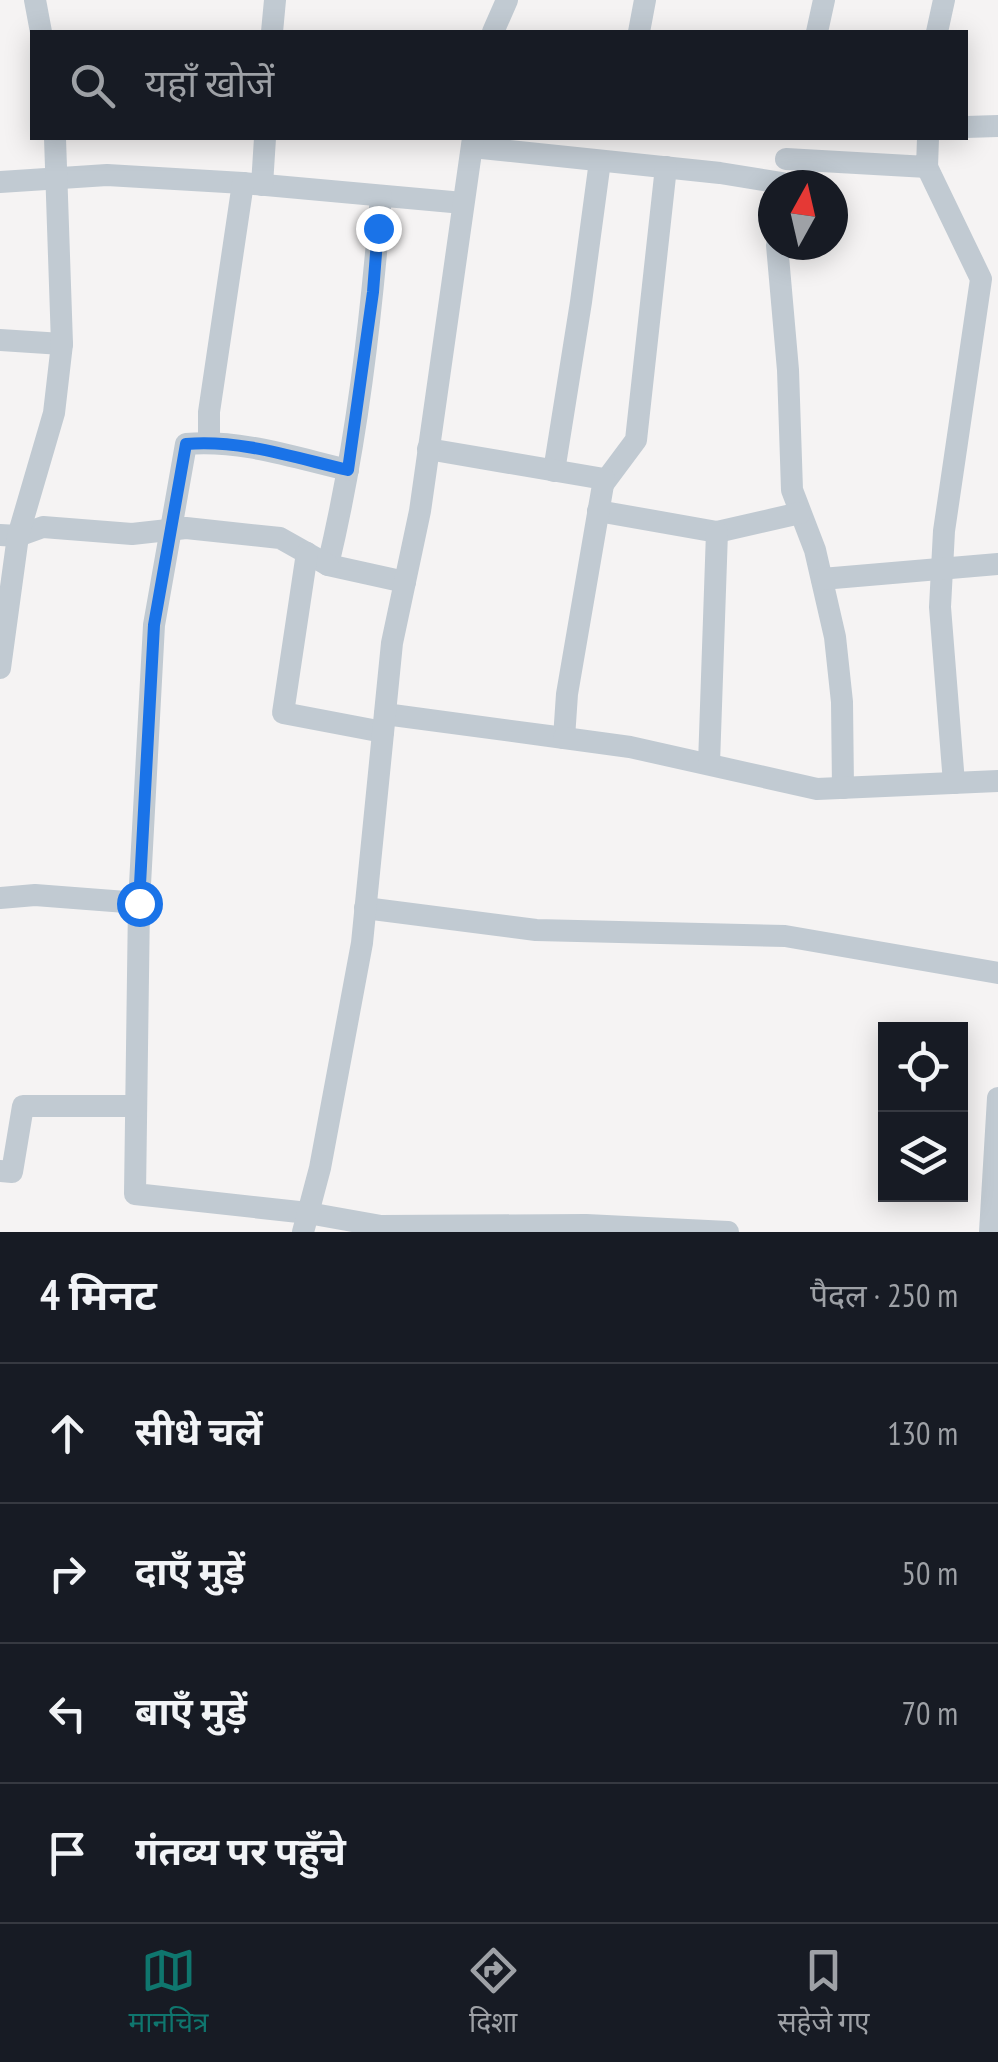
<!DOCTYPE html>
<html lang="hi">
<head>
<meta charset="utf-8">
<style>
  body { margin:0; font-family:"PT Sans Narrow","Noto Sans Devanagari",sans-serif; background:#20242c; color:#f1f3f6 }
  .controls { position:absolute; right:30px; bottom:30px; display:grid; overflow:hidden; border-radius:0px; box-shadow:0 5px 25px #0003 }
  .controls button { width:90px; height:90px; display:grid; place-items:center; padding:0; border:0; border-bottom:2px solid #363941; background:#171b24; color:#f1f3f6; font:50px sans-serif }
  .compass { position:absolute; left:758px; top:170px; width:90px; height:90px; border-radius:50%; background:#171b24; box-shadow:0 5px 25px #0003; rotate:8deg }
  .stop { position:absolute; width:30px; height:30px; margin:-22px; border:8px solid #1a73e8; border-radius:50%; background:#fff }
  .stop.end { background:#1a73e8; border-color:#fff; box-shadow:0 2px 10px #0008 }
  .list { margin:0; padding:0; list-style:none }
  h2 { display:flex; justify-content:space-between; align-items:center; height:130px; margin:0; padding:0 40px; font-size:42px }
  h2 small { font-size:32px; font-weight:400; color:#9ea1a6 }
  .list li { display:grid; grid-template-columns:65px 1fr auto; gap:30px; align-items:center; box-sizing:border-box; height:140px; padding:0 40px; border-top:2px solid #363941 }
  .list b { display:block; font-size:38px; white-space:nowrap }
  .list em { font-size:32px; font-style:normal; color:#9ea1a6 }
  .icon { flex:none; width:55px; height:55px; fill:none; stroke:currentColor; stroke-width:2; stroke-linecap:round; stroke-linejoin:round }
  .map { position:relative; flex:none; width:998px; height:1232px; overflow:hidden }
  .search { position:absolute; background:#171b24; box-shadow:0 5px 25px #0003; left:30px; right:30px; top:30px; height:110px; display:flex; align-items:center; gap:25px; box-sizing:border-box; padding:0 35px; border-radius:0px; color:#9ea1a6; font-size:38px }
  .sheet { height:690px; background:#171b24 }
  nav { display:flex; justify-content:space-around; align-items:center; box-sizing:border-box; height:140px; border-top:2px solid #363941; background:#171b24; font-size:28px; color:#9ea1a6 }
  nav a { display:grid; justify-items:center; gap:5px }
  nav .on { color:#0f766e }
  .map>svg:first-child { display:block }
</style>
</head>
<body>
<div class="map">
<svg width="998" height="1232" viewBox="0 0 998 1232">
  <rect width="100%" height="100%" fill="#f5f3f3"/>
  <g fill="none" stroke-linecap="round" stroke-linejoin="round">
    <g stroke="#c1cad2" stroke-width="22">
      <polyline points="35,0 41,32"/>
      <polyline points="272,32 275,0"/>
      <polyline points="493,32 507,0"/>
      <polyline points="639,32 645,0"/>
      <polyline points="817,32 824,0"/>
      <polyline points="937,32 944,0"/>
      <polyline points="966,127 998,126"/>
      <polyline points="472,147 720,173 782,183"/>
      <polyline points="786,159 927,167 928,138"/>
      <polyline points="927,167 981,279 944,531 940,607 954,783"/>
      <polyline points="0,182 107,175 243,183 463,203"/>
      <polyline points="262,185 265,138"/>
      <path d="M381,196C371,319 357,444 328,565L405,582"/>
      <polyline points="777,245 788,370 792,490 815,550 835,637 842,702 843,788"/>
      <polyline points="0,340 62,344"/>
      <polyline points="209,442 209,412 243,183"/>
      <path d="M348,470C296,458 240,439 186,444L154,625L139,903L135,1194L308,1213L381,1226L586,1225L728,1232"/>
      <polyline points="554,471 581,302 600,161"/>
      <polyline points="604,483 636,440 666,167"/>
      <polyline points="598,511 717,532 800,513"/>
      <polyline points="0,535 18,536 43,527 132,534 186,528 280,538 328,565"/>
      <polyline points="307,553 283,713 383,732"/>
      <polyline points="822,579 998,564"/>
      <polyline points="0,668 18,536 54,413 62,344 55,138"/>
      <polyline points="385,714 564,738 567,694 604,479 428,449"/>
      <polyline points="564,738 630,747 817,789 998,781"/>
      <polyline points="709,764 717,532"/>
      <polyline points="0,898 35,895 139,903"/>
      <polyline points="365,908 536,930 785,936 998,973"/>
      <polyline points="0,1171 12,1172 23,1106 136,1106"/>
      <polyline points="303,1232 320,1168 362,943 392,643 420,511 473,138"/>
      <polyline points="990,1232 998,1098"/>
    </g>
  </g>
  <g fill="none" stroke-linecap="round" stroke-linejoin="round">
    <path stroke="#1a73e8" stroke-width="12" d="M139,903L154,625L186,444C240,439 296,458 348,470L373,292L378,228"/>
  </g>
</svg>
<div class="controls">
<button><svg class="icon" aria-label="locate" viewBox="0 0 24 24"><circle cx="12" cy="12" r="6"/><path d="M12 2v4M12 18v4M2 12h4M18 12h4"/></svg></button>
<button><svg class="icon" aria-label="layers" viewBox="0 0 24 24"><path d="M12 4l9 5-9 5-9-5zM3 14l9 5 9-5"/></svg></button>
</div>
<svg class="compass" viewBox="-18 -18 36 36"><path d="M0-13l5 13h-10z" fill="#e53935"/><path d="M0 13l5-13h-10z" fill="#9ea1a6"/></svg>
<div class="stop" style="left:139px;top:903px"></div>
<div class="stop end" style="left:378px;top:228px"></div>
<div class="search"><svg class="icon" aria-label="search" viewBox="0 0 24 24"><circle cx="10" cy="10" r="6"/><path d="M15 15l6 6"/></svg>यहाँ खोजें</div>
</div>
<section class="sheet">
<h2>4 मिनट<small>पैदल · 250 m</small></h2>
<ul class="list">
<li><svg class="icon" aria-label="ahead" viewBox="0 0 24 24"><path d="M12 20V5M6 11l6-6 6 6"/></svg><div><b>सीधे चलें</b></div><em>130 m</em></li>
<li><svg class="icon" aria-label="right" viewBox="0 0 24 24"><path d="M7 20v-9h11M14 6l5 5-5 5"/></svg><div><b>दाएँ मुड़ें</b></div><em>50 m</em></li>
<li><svg class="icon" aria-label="left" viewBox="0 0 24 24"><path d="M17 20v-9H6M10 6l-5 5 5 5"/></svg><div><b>बाएँ मुड़ें</b></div><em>70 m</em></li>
<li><svg class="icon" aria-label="arrive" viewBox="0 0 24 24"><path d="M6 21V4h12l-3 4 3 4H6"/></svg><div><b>गंतव्य पर पहुँचे</b></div></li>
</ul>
</section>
<nav>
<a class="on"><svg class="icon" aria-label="map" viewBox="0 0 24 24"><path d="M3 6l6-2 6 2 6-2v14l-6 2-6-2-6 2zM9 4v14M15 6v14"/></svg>मानचित्र</a>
<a><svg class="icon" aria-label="directions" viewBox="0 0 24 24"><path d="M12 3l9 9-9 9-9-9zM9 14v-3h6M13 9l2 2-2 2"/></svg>दिशा</a>
<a><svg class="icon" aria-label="saved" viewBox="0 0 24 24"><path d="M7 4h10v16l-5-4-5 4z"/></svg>सहेजे गए</a>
</nav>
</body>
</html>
